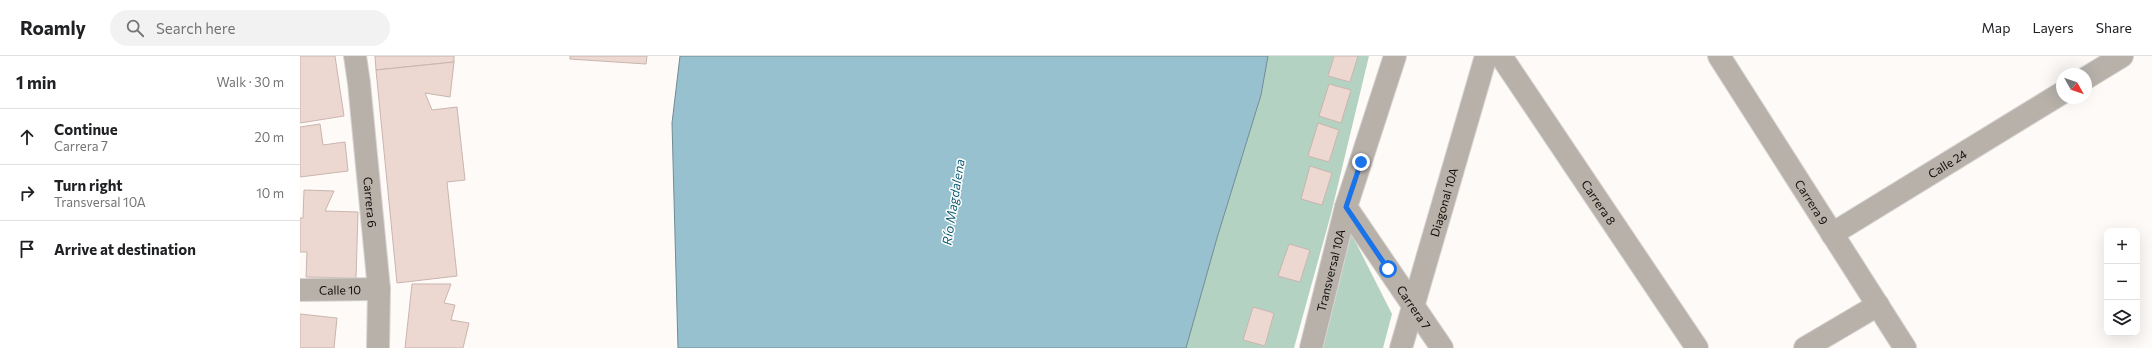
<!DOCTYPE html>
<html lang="en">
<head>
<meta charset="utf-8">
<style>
  body { margin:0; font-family:Commissioner,sans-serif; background:#f2f2f2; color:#202124 }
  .controls { position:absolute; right:12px; bottom:12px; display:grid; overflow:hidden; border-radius:8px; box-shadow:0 4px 16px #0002 }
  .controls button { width:36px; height:36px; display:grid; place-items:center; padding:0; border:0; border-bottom:1px solid #e0e0e0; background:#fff; color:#202124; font:20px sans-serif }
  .compass { position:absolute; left:1756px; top:12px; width:36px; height:36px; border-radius:50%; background:#fff; box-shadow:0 4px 16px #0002; rotate:130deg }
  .stop { position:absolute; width:12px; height:12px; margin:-9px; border:3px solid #1a73e8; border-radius:50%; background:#fff }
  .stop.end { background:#1a73e8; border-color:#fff; box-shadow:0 1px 4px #0008 }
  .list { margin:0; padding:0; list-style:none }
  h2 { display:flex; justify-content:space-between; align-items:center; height:52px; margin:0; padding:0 16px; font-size:17px }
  h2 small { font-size:13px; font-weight:400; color:#757577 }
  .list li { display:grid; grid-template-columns:26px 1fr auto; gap:12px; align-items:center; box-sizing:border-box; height:56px; padding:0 16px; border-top:1px solid #e0e0e0 }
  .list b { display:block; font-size:15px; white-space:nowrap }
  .list p { margin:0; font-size:13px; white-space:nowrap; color:#757577 }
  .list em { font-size:13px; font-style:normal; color:#757577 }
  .icon { flex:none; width:22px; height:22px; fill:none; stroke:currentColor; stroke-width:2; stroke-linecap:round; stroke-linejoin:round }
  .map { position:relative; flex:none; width:1852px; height:292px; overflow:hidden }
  header { display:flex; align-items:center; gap:24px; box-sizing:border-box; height:56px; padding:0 20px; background:#fff; border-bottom:1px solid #e0e0e0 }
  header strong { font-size:19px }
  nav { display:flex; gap:22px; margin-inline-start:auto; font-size:14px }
  .search { width:280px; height:36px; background:#f2f2f2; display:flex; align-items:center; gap:10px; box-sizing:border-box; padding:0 14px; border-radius:22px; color:#757577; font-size:15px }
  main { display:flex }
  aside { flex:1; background:#fff }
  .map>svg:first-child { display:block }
</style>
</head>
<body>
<header>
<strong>Roamly</strong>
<div class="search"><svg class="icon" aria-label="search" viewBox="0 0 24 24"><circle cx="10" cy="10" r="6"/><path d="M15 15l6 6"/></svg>Search here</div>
<nav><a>Map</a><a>Layers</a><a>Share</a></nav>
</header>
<main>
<aside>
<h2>1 min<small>Walk · 30 m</small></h2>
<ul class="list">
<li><svg class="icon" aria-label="ahead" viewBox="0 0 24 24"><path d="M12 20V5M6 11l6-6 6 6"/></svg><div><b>Continue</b><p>Carrera 7</p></div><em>20 m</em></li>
<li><svg class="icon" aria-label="right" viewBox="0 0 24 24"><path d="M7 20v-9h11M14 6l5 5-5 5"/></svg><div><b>Turn right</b><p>Transversal 10A</p></div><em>10 m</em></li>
<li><svg class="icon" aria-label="arrive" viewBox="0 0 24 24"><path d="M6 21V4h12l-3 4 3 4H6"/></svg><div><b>Arrive at destination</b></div></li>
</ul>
</aside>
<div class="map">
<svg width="1852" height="292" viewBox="0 0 1852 292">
  <rect width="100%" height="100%" fill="#fefaf8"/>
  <g fill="#b4d2c2">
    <polygon points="968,0 1069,0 1031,158 994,292 886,292 917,182 961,39"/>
    <polygon points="1047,169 1092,258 1083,292 1016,292"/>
  </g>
  <polygon fill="#98c1cf" stroke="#708b94" points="380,0 968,0 961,39 917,182 886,292 378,292 372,67"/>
  <g fill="#ecd8d0" stroke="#c9b5ae">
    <polygon points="0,0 35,0 44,60 0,67"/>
    <polygon points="75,0 154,0 154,6 76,14"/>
    <polygon points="270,0 347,0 346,8 270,3"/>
    <polygon points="1034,0 1058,0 1050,26 1028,20"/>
    <polygon points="154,6 150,41 125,37 132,54 157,51 165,124 147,126 157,220 97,227 76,14"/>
    <polygon points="1029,28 1051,34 1041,67 1019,60"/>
    <polygon points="1018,67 1039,74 1029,106 1008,100"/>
    <polygon points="20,68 23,89 45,86 48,115 0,121 0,71"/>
    <polygon points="1010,110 1032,117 1022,149 1001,143"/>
    <polygon points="4,134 34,135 25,155 58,156 56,222 6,221 7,196 0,196 0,162 3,162"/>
    <polygon points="989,188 1010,194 1000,226 978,220"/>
    <polygon points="112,228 151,228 144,247 155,249 151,264 169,267 163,292 105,292"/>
    <polygon points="953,251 974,257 965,290 943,284"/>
    <polygon points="0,258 37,262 34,292 0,292"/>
  </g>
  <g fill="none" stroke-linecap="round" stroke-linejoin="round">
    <g stroke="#d8d4d2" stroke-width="24">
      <g id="street">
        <path id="s1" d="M55,0L59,27L79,233L78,292"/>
        <path id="s2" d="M1201,0L1397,292"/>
        <path id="s3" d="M1419,0L1605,292"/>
        <polyline points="1786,22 1822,0"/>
        <path id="s4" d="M1046,151L1142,292"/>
        <path id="s5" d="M1532,178L1762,37"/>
        <path id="s6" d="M0,234L79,233"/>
        <path id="s7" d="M1011,292L1046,151L1095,0"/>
        <path id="s8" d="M1101,292L1186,0"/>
        <polyline points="1505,292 1578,249"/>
      </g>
    </g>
    <use href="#street" stroke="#b7b1aa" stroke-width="22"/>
  </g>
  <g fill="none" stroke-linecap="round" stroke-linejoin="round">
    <polyline stroke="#1a73e8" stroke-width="5" points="1061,106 1046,151 1088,213"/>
  </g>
  <g text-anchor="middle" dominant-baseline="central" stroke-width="3" stroke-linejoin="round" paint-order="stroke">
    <g font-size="12" fill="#120c09" stroke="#fff">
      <text stroke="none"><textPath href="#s5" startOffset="135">Calle 24</textPath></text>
      <text stroke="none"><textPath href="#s1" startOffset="147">Carrera 6</textPath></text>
      <text stroke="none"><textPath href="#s8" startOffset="152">Diagonal 10A</textPath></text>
      <text stroke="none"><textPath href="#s2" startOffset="176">Carrera 8</textPath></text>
      <text stroke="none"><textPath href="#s3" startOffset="173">Carrera 9</textPath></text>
      <text stroke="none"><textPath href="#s7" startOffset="80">Transversal 10A</textPath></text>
      <text stroke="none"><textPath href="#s6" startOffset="40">Calle 10</textPath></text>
      <text stroke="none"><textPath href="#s4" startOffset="121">Carrera 7</textPath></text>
    </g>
    <g font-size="13" font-style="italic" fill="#105f74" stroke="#fff">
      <text transform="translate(653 146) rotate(-81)">Río Magdalena</text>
    </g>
  </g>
</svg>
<div class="controls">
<button>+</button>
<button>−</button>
<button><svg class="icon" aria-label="layers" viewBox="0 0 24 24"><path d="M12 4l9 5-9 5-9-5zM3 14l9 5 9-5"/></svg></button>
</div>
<svg class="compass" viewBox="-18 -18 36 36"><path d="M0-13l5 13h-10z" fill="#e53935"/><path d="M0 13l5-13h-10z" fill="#757577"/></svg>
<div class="stop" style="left:1088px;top:213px"></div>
<div class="stop end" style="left:1061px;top:106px"></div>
</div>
</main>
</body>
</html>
